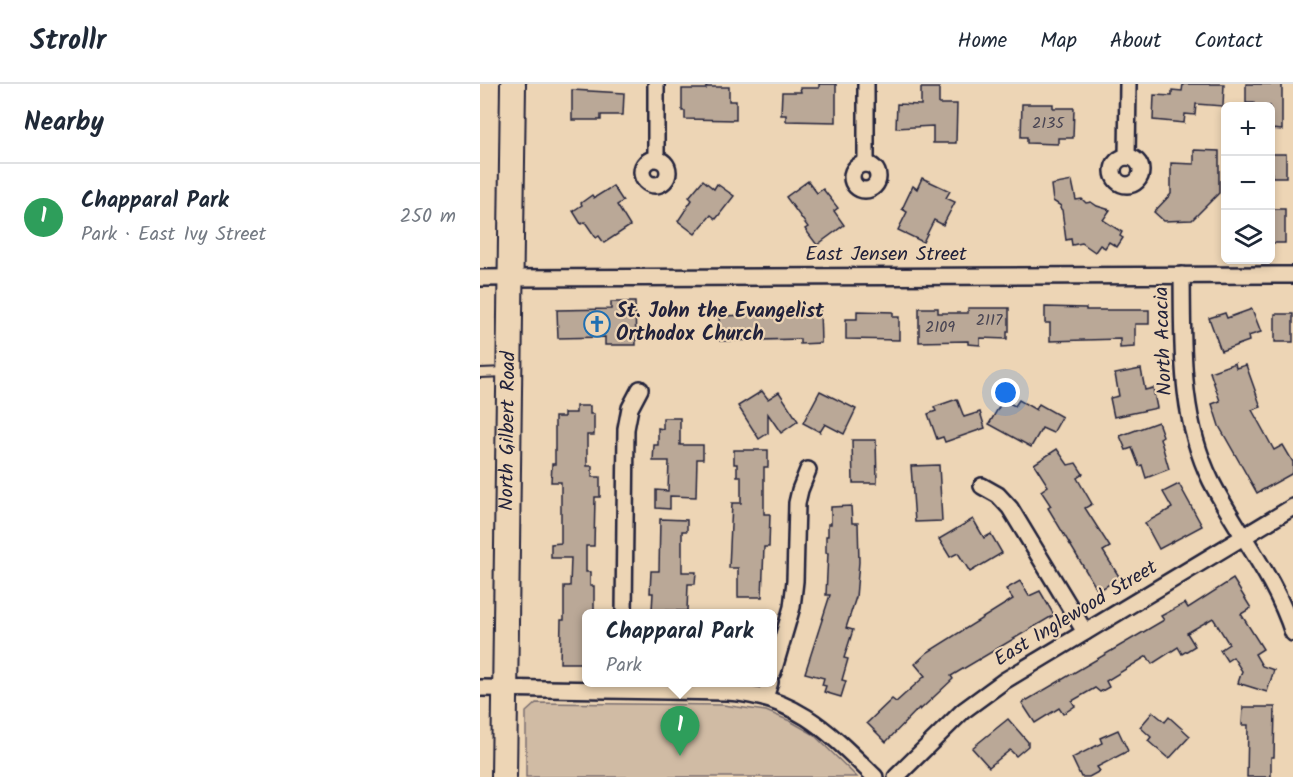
<!DOCTYPE html>
<html lang="en">
<head>
<meta charset="utf-8">
<style>
  body { margin:0; font-family:Kalam,sans-serif; background:#f6f6f7; color:#1f2937 }
  .controls { position:absolute; right:18px; top:18px; display:grid; overflow:hidden; border-radius:9px; box-shadow:0 3px 9px #0003 }
  .controls button { width:54px; height:54px; display:grid; place-items:center; padding:0; border:0; border-bottom:2px solid #e0e1e3; background:#fff; color:#1f2937; font:30px sans-serif }
  .you { position:absolute; left:526px; top:309px; width:21px; height:21px; margin:-15px; border:4px solid #fff; border-radius:50%; background:#1a73e8; box-shadow:0 0 0 9px #1a73e833 }
  .badge { display:grid; place-items:center; width:39px; height:39px; border-radius:50%; background:#1f6fb2; color:#fff; font-size:20px; font-weight:700 }
  .pin { position:absolute; translate:-50% -50px; filter:drop-shadow(0 2px 3px #0008) }
  .pin::after { content:''; position:absolute; top:32px; width:21px; height:18px; background:inherit; clip-path:polygon(0 0,100% 0,50% 100%) }
  .popup { position:absolute; left:102px; top:525px; width:195px; height:78px; box-sizing:border-box; display:grid; place-content:center; border-radius:9px; background:#fff; filter:drop-shadow(0 2px 4px #0005); font-size:20px; white-space:nowrap; color:#747a83 }
  .popup b { font-size:22px; color:#1f2937 }
  .popup::after { content:''; position:absolute; left:50%; top:100%; margin-left:-12px; border:12px solid transparent; border-top-color:#fff }
  .list { margin:0; padding:0; list-style:none }
  h2 { display:flex; justify-content:space-between; align-items:center; height:78px; margin:0; padding:0 24px; font-size:26px }
  h2 small { font-size:20px; font-weight:400; color:#747a83 }
  .list li { display:grid; grid-template-columns:39px 1fr auto; gap:18px; align-items:center; box-sizing:border-box; height:108px; padding:0 24px; border-top:2px solid #e0e1e3 }
  .list b { display:block; font-size:22px; white-space:nowrap }
  .list p { margin:0; font-size:20px; white-space:nowrap; color:#747a83 }
  .list em { font-size:20px; font-style:normal; color:#747a83 }
  .icon { flex:none; width:33px; height:33px; fill:none; stroke:currentColor; stroke-width:2; stroke-linecap:round; stroke-linejoin:round }
  .map { position:relative; flex:none; width:813px; height:693px; overflow:hidden }
  header { display:flex; align-items:center; gap:36px; box-sizing:border-box; height:84px; padding:0 30px; background:#fff; border-bottom:2px solid #e0e1e3 }
  header strong { font-size:28px }
  nav { display:flex; gap:33px; margin-inline-start:auto; font-size:21px }
  main { display:flex }
  aside { flex:1; background:#fff }
  .map>svg:first-child { display:block }
</style>
</head>
<body>
<header>
<strong>Strollr</strong>
<nav><a>Home</a><a>Map</a><a>About</a><a>Contact</a></nav>
</header>
<main>
<aside>
<h2>Nearby<small></small></h2>
<ul class="list">
<li><span class="badge" style="background:#2e9e5b">1</span><div><b>Chapparal Park</b><p>Park · East Ivy Street</p></div><em>250 m</em></li>
</ul>
</aside>
<div class="map">
<svg width="813" height="693" viewBox="0 0 813 693">
  <rect width="100%" height="100%" fill="#edd5b5"/>
  <filter id="ink" filterUnits="userSpaceOnUse"><feTurbulence type="fractalNoise" baseFrequency=".0167" numOctaves="2"/><feDisplacementMap in="SourceGraphic" scale="12" xChannelSelector="R" yChannelSelector="G"/><feConvolveMatrix kernelMatrix="1 2 1 2 8 2 1 2 1" color-interpolation-filters="sRGB"/></filter>
  <g filter="url(#ink)">
    <polygon fill="#d0bba4" stroke="#796e70" stroke-width="1.5" points="56,619 243,621 286,627 310,637 333,650 377,693 46,693 46,628"/>
    <g fill="#baa897" stroke="#22223b" stroke-width="1.5">
      <polygon points="339,0 356,0 356,38 306,37 306,31 301,31 302,8 321,8 320,4 339,4"/>
      <polygon points="703,0 744,0 743,22 716,20 715,31 705,30 704,39 673,36 674,11 692,12 692,6 702,7"/>
      <polygon points="766,0 802,0 802,46 790,45 790,22 774,22 774,19 766,19"/>
      <polygon points="226,3 249,3 249,17 256,17 256,36 205,35 205,27 202,27 202,5 226,5"/>
      <polygon points="441,4 459,4 459,20 477,20 476,59 453,59 453,42 416,44 417,20 441,21"/>
      <polygon points="92,6 144,9 143,31 121,31 121,36 92,36"/>
      <polygon points="542,20 573,20 573,24 594,24 593,54 578,54 578,60 547,59 547,53 541,53"/>
      <polygon points="714,66 739,67 739,109 712,136 684,137 674,128 691,110 691,79 714,80"/>
      <polygon points="790,70 806,70 806,93 792,93"/>
      <polygon points="442,94 470,107 466,114 475,118 463,141 454,136 443,158 418,146 427,128 422,125 433,102 437,105"/>
      <polygon points="223,96 234,105 237,100 254,112 236,135 231,131 215,150 198,137 212,116 209,113"/>
      <polygon points="328,97 337,109 343,105 358,124 354,127 364,141 337,161 325,145 328,143 306,113"/>
      <polygon points="592,97 596,116 602,115 606,119 611,118 617,122 630,126 623,136 642,148 640,152 643,154 637,163 629,158 625,164 620,161 615,168 602,159 592,161 591,155 586,156 582,126 580,124 581,122 573,117 571,101"/>
      <polygon points="133,102 143,117 137,121 150,142 124,159 119,152 116,154 105,138 101,140 93,127 102,121 101,119 112,111 114,114"/>
      <rect x="790" y="125" width="15" height="34"/>
      <polygon points="131,218 155,218 156,261 125,261 125,253 78,254 77,226 131,225"/>
      <polygon points="565,223 606,224 606,226 669,226 669,240 655,240 655,263 640,264 640,255 570,257 570,239 565,239"/>
      <polygon points="340,224 341,259 320,260 320,255 240,257 239,232 270,231 270,229 274,229 274,225"/>
      <polygon points="439,224 458,224 458,229 488,229 488,224 529,224 529,248 527,248 527,255 500,254 500,261 488,260 488,257 439,258"/>
      <polygon points="772,225 781,248 768,252 769,257 741,267 729,234 745,229 747,234"/>
      <polygon points="377,227 413,228 413,233 419,233 419,256 366,255 366,235 377,235"/>
      <rect x="795" y="230" width="18" height="28"/>
      <polygon points="755,279 756,284 766,281 781,323 772,326 794,366 803,361 813,378 813,389 777,409 739,342 732,320 740,317 730,288"/>
      <polygon points="661,285 665,306 673,304 677,324 634,333 630,314 639,312 635,290"/>
      <polygon points="282,307 288,315 299,308 318,337 301,349 288,330 288,349 279,355 258,322"/>
      <polygon points="340,307 376,325 364,350 345,340 340,348 323,339"/>
      <polygon points="477,315 484,333 500,328 505,344 465,358 463,353 457,355 448,330 456,327 454,323"/>
      <polygon points="523,316 535,322 539,316 556,326 559,320 582,333 573,349 562,344 551,363 509,340"/>
      <polygon points="96,322 110,322 110,330 114,330 114,351 107,351 107,382 112,382 112,393 120,393 120,413 115,413 114,462 106,462 106,488 110,488 110,502 114,502 114,530 107,530 107,579 80,579 81,536 84,536 84,502 90,502 91,474 71,474 71,460 81,459 81,398 71,398 72,380 75,380 75,333 84,333 84,329 96,329"/>
      <polygon points="183,334 200,334 200,361 223,361 223,375 217,375 216,413 190,412 190,425 176,424 176,406 188,407 189,377 173,377 174,361 178,361 178,344 183,345"/>
      <polygon points="678,338 683,352 680,354 689,385 666,394 662,381 659,382 652,364 646,366 640,352"/>
      <polygon points="372,356 396,356 397,399 373,399"/>
      <polygon points="577,365 588,381 596,379 603,390 597,394 612,420 605,424 630,463 623,467 640,494 618,507 568,424 571,422 561,407 568,402 554,380"/>
      <polygon points="254,366 288,366 288,383 284,383 284,430 290,430 289,463 284,463 282,513 258,513 258,484 249,484 252,419 261,419 261,392 257,392 257,380 254,380"/>
      <polygon points="459,381 462,437 435,438 431,382"/>
      <polygon points="699,400 722,442 679,465 665,439 692,424 683,408"/>
      <polygon points="371,422 372,439 378,439 379,478 376,513 366,544 373,546 364,574 368,575 362,596 366,597 361,613 344,608 346,602 342,601 344,594 325,589 350,511 346,511 348,469 346,469 346,452 348,452 348,440 351,440 351,423"/>
      <polygon points="180,435 207,436 207,447 202,447 202,488 216,488 215,500 208,500 207,527 172,526 173,509 170,509 171,487 179,487"/>
      <polygon points="493,435 504,454 511,450 522,469 490,488 478,469 470,473 459,455"/>
      <polygon points="753,495 771,524 761,530 783,565 775,570 782,582 794,586 787,608 758,599 762,587 753,573 747,577 740,566 749,560 733,534 707,549 715,562 702,570 698,563 672,580 667,572 626,597 629,603 620,608 615,604 592,617 595,622 583,630 579,624 555,639 542,619 684,536 681,532 705,519 708,524"/>
      <polygon points="540,497 549,512 560,507 574,531 471,592 473,595 440,626 439,624 406,658 387,639 412,615 416,618 445,592 435,580 448,568 533,515 526,505"/>
      <polygon points="763,623 795,623 794,673 791,673 791,693 767,693 768,641 762,641"/>
      <polygon points="673,628 685,638 689,633 710,652 689,675 668,657 671,653 660,643"/>
      <polygon points="528,635 548,658 548,662 536,672 530,666 509,683 492,664"/>
      <polygon points="638,646 648,667 617,683 620,687 609,693 601,693 592,674 622,659 620,654"/>
    </g>
    <g fill="none" stroke-linecap="round" stroke-linejoin="round">
      <g stroke="#22223b" stroke-width="12">
        <polyline id="lane" points="0,289 25,288"/>
      </g>
      <g stroke="#22223b" stroke-width="20">
        <g id="street">
          <polyline points="647,73 648,0"/>
          <circle cx="647" cy="87" r="14"/>
          <polyline points="176,74 176,0"/>
          <circle cx="175" cy="88" r="13"/>
          <circle cx="385" cy="93" r="13"/>
          <polyline points="386,80 386,0"/>
          <path d="M702,191C703,261 699,332 731,397C757,448 795,493 813,549"/>
          <polyline points="0,194 813,191"/>
          <polyline points="502,402 518,411 530,424 605,548"/>
          <polyline points="144,530 146,345 150,324 160,305"/>
          <polyline points="293,588 312,523 315,497 317,419 320,406 328,386"/>
          <path d="M0,604L247,608C315,612 349,648 395,693"/>
          <polyline points="285,614 290,598"/>
          <polyline points="416,693 483,627 524,597 813,423"/>
        </g>
      </g>
      <g stroke="#22223b" stroke-width="28">
        <g id="primary">
          <path id="s1" d="M24,693L33,0"/>
        </g>
      </g>
      <use href="#lane" stroke="#edd5b5" stroke-width="8"/>
      <use href="#street" stroke="#edd5b5" stroke-width="15"/>
      <use href="#primary" stroke="#edd5b5" stroke-width="24"/>
    </g>
  </g>
  <defs>
    <g id="church-ring" transform="scale(1.35)"><circle r="9.5" fill="#edd5b5" stroke="#1f6fb2" stroke-width="1.5"/><path d="M-1.2-6h2.4v3.5h3.3v2.4h-3.3V6h-2.4V-.1h-3.3v-2.4h3.3Z" fill="#1f6fb2"/></g>
  </defs>
  <g fill-rule="evenodd">
    <use href="#church-ring" x="117" y="240"/>
  </g>
  <g text-anchor="middle" dominant-baseline="central" stroke-width="4.5" stroke-linejoin="round" paint-order="stroke">
    <g font-size="16" fill="#484452">
      <text x="568" y="39">2135</text>
      <text x="509" y="236">2117</text>
      <text x="460" y="243">2109</text>
    </g>
    <g font-size="20" fill="#22223b" stroke="#edd5b5">
      <text x="406" y="171">East Jensen Street</text>
      <text transform="translate(684 257) rotate(-92)">North Acacia</text>
      <text stroke="none"><textPath href="#s1" startOffset="346">North Gilbert Road</textPath></text>
      <text transform="translate(596 530) rotate(-31)">East Inglewood Street</text>
    </g>
    <g font-size="20" font-weight="bold" fill="#22223b" stroke="#edd5b5" text-anchor="start">
      <text x="136" y="228">St. John the Evangelist<tspan x="136" dy="23">Orthodox Church</tspan></text>
    </g>
  </g>
</svg>
<div class="controls">
<button>+</button>
<button>−</button>
<button><svg class="icon" aria-label="layers" viewBox="0 0 24 24"><path d="M12 4l9 5-9 5-9-5zM3 14l9 5 9-5"/></svg></button>
</div>
<div class="you"></div>
<div class="pin badge" style="left:200px;top:672px;background:#2e9e5b">1</div>
<div class="popup"><b>Chapparal Park</b>Park</div>
</div>
</main>
</body>
</html>
